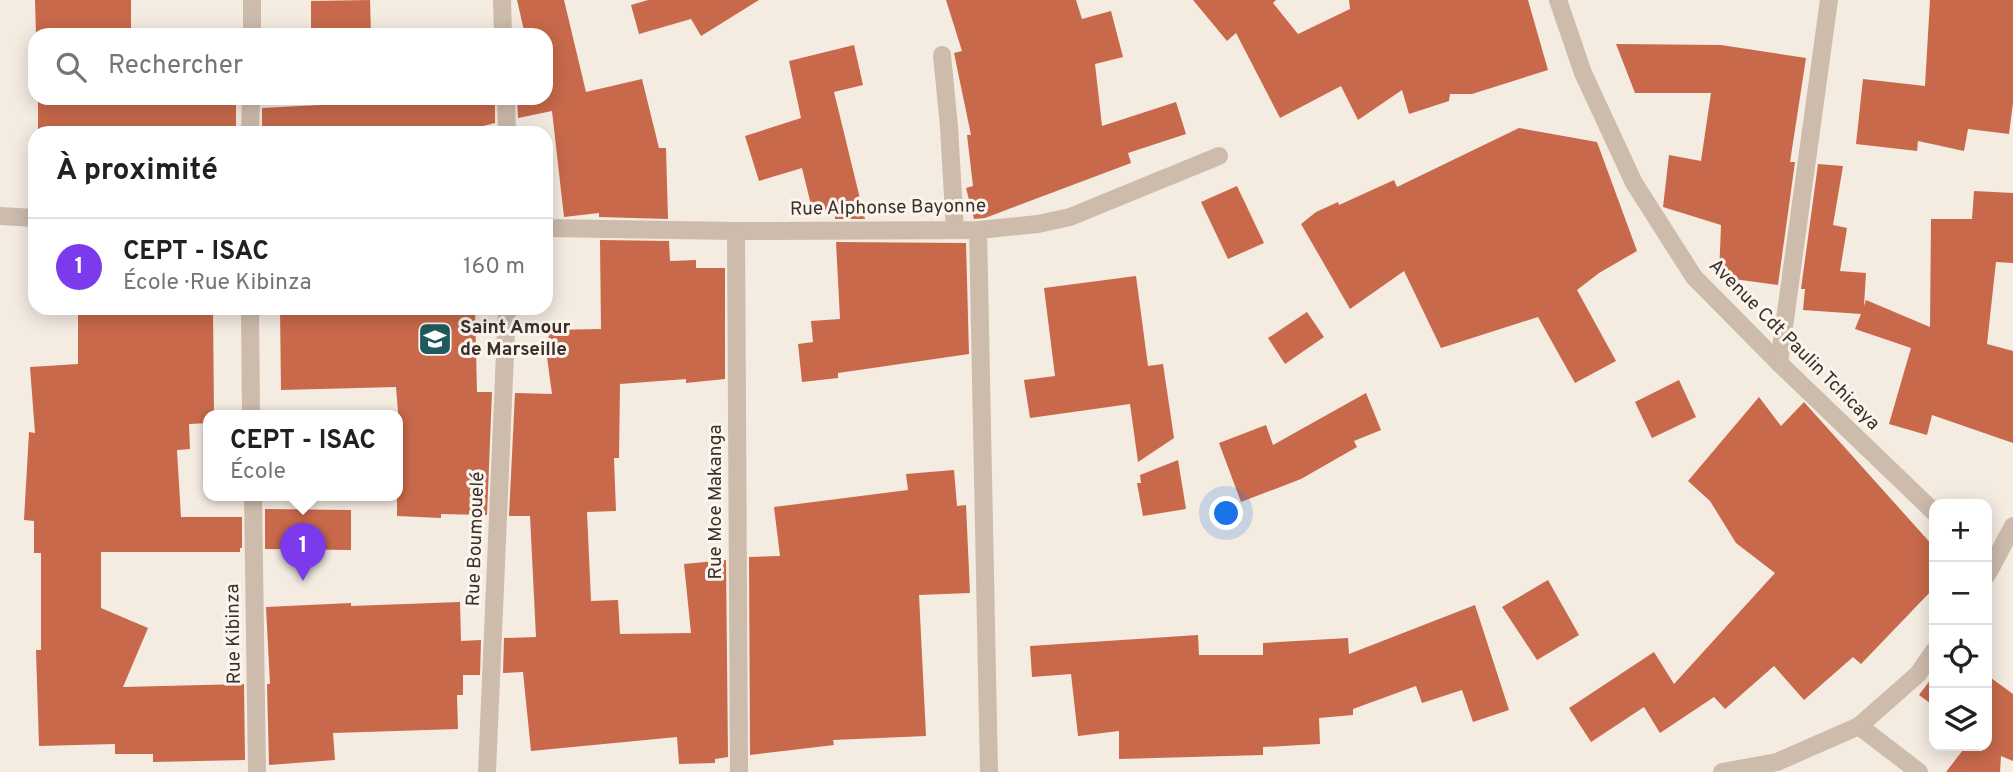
<!DOCTYPE html>
<html lang="fr">
<head>
<meta charset="utf-8">
<style>
  body { margin:0; font-family:Overpass,sans-serif; background:#f2f2f2; color:#202124 }
  .controls { position:absolute; right:21px; bottom:21px; display:grid; overflow:hidden; border-radius:14px; box-shadow:0 4px 18px #0003 }
  .controls button { width:63px; height:63px; display:grid; place-items:center; padding:0; border:0; border-bottom:2px solid #e0e0e0; background:#fff; color:#202124; font:35px sans-serif }
  .you { position:absolute; left:1227px; top:514px; width:24px; height:24px; margin:-18px; border:5px solid #fff; border-radius:50%; background:#1a73e8; box-shadow:0 0 0 10px #1a73e833 }
  .badge { display:grid; place-items:center; width:46px; height:46px; border-radius:50%; background:#7c3aed; color:#fff; font-size:23px; font-weight:700 }
  .pin { position:absolute; translate:-50% -58px; filter:drop-shadow(0 2px 4px #0008) }
  .pin::after { content:''; position:absolute; top:37px; width:24px; height:21px; background:inherit; clip-path:polygon(0 0,100% 0,50% 100%) }
  .popup { position:absolute; left:203px; top:410px; width:200px; height:91px; box-sizing:border-box; display:grid; place-content:center; border-radius:14px; background:#fff; filter:drop-shadow(0 2px 5px #0005); font-size:23px; white-space:nowrap; color:#757577 }
  .popup b { font-size:26px; color:#202124 }
  .popup::after { content:''; position:absolute; left:50%; top:100%; margin-left:-14px; border:14px solid transparent; border-top-color:#fff }
  .list { margin:0; padding:0; list-style:none }
  h2 { display:flex; justify-content:space-between; align-items:center; height:91px; margin:0; padding:0 28px; font-size:30px }
  h2 small { font-size:23px; font-weight:400; color:#757577 }
  .list li { display:grid; grid-template-columns:46px 1fr auto; gap:21px; align-items:center; box-sizing:border-box; height:98px; padding:0 28px; border-top:2px solid #e0e0e0 }
  .list b { display:block; font-size:26px; white-space:nowrap }
  .list p { margin:0; font-size:23px; white-space:nowrap; color:#757577 }
  .list em { font-size:23px; font-style:normal; color:#757577 }
  .icon { flex:none; width:38px; height:38px; fill:none; stroke:currentColor; stroke-width:2; stroke-linecap:round; stroke-linejoin:round }
  .map { position:relative; flex:none; width:2013px; height:772px; overflow:hidden }
  .search { position:absolute; background:#fff; box-shadow:0 4px 18px #0003; left:28px; top:28px; width:525px; height:77px; display:flex; align-items:center; gap:18px; box-sizing:border-box; padding:0 24px; border-radius:21px; color:#757577; font-size:26px }
  .panel { position:absolute; background:#fff; box-shadow:0 4px 18px #0003; left:28px; top:126px; width:525px; height:189px; border-radius:21px }
  .map>svg:first-child { display:block }
</style>
</head>
<body>
<div class="map">
<svg width="2013" height="772" viewBox="0 0 2013 772">
  <rect width="100%" height="100%" fill="#f4ebe1"/>
  <g fill="#c8694b">
    <polygon points="35,0 131,0 131,35 36,35"/>
    <polygon points="370,0 371,35 311,35 311,1"/>
    <polygon points="517,0 564,0 586,92 642,79 659,148 666,148 668,219 599,217 599,213 564,217 552,111 518,118 517,98 546,98 546,35 525,35"/>
    <polygon points="648,0 759,0 701,36 691,19 639,34 631,5"/>
    <polygon points="946,0 1076,0 1082,19 1111,11 1123,57 1095,64 1102,126 1176,102 1186,134 1128,153 1131,163 985,218 974,219 966,188 973,186 967,135 971,135 954,53 962,51"/>
    <polygon points="1193,0 1276,0 1273,3 1298,34 1350,9 1349,0 1528,0 1548,70 1472,94 1450,94 1449,101 1409,114 1402,90 1358,120 1341,86 1280,118 1236,33 1227,41"/>
    <polygon points="1930,0 2013,0 2013,103 2009,134 1968,129 1964,151 1918,141 1917,151 1856,144 1863,79 1925,86"/>
    <polygon points="1616,44 1721,45 1806,58 1790,162 1795,162 1778,285 1719,277 1721,225 1663,207 1669,155 1701,161 1711,93 1635,93"/>
    <polygon points="854,45 863,85 834,92 865,219 835,219 835,208 813,213 802,168 759,181 745,136 801,118 789,61"/>
    <rect x="38" y="98" width="198" height="35"/>
    <polygon points="358,98 495,98 495,123 479,127 480,133 262,133 262,108 359,103"/>
    <polygon points="1519,128 1597,142 1637,251 1599,273 1577,290 1616,361 1575,383 1538,317 1441,348 1404,271 1350,309 1301,224 1316,212 1338,202 1339,205 1394,180 1397,187"/>
    <polygon points="1818,164 1843,166 1833,225 1847,228 1840,271 1866,273 1864,306 1866,300 1930,327 1931,219 1972,219 1974,191 2013,193 2013,263 1996,262 1987,344 2013,351 2013,443 1932,415 1927,435 1889,424 1911,348 1855,329 1861,314 1803,310 1805,289 1801,289"/>
    <polygon points="1237,186 1264,243 1228,259 1201,202"/>
    <polygon points="600,240 669,241 670,261 696,260 696,268 725,268 725,379 686,383 686,379 620,384 619,458 614,458 616,511 587,512 591,601 618,600 620,634 691,633 684,564 726,560 728,757 715,759 715,763 679,764 677,737 531,751 523,672 503,673 504,638 536,637 530,516 509,516 515,393 552,394 546,350 550,330 601,329"/>
    <polygon points="836,242 966,243 969,354 838,373 838,378 802,382 798,344 813,342 811,321 840,319"/>
    <polygon points="1136,276 1148,366 1163,364 1174,438 1138,462 1130,404 1030,418 1024,380 1055,376 1044,288"/>
    <polygon points="78,308 213,308 214,415 208,415 208,423 189,424 190,449 177,450 181,517 242,517 242,548 240,548 240,552 101,552 101,608 148,628 123,687 244,684 245,760 153,762 153,754 115,754 115,744 39,746 36,650 41,650 41,553 34,553 34,521 24,520 29,432 35,433 30,367 78,364"/>
    <polygon points="280,308 475,308 477,392 492,392 487,515 441,514 441,518 397,516 397,462 402,462 396,387 281,390"/>
    <polygon points="1307,312 1324,337 1285,364 1268,338"/>
    <polygon points="1679,380 1696,417 1652,438 1635,402"/>
    <polygon points="1366,393 1381,430 1354,441 1357,447 1301,479 1241,502 1219,443 1266,425 1273,445"/>
    <polygon points="1759,397 1781,426 1804,402 1934,547 1934,588 1861,664 1853,657 1804,700 1774,666 1725,709 1714,697 1660,733 1644,707 1591,742 1569,708 1654,652 1674,684 1775,573 1736,543 1710,501 1688,481"/>
    <polygon points="1178,460 1186,509 1143,516 1137,483 1141,483 1140,475"/>
    <polygon points="954,470 957,506 966,505 970,593 919,595 926,736 833,740 834,745 750,755 749,557 780,556 774,507 908,490 906,474"/>
    <polygon points="265,509 351,510 351,550 265,549"/>
    <polygon points="1548,580 1579,635 1537,660 1502,607"/>
    <polygon points="460,602 461,641 481,640 480,675 463,675 463,695 457,695 458,729 333,733 335,760 269,765 267,684 270,684 266,607 351,603 351,606"/>
    <polygon points="1475,605 1509,710 1473,722 1462,690 1422,703 1416,686 1353,709 1353,715 1319,718 1320,744 1263,747 1263,755 1119,759 1119,731 1078,736 1071,674 1032,677 1030,646 1198,635 1199,655 1263,655 1263,643 1348,638 1349,654"/>
    <polygon points="1934,675 1934,706 1919,695"/>
    <polygon points="1987,675 2013,694 2013,761 2001,756 2000,772 1946,772 1966,746 1987,746"/>
  </g>
  <g fill="none" stroke-linecap="round" stroke-linejoin="round">
    <g stroke="#cdbbac" stroke-width="18">
      <polyline points="502,0 503,35"/>
      <polyline points="1558,0 1583,73 1634,183 1694,277 1779,363 1934,512"/>
      <polyline points="252,35 252,0"/>
      <polyline points="942,55 949,127 955,230"/>
      <polyline points="506,98 507,133"/>
      <polyline points="250,133 251,98"/>
      <polyline points="0,216 35,218"/>
      <polyline points="546,228 736,231 978,230 1038,224 1070,217 1219,156"/>
      <polyline points="978,230 989,772"/>
      <polyline points="736,231 739,772"/>
      <polyline points="250,308 251,415"/>
      <polyline points="1779,363 1829,0"/>
      <polyline points="253,495 257,772"/>
      <polyline points="1987,575 2013,526"/>
      <polyline points="1859,726 1919,772"/>
      <polyline points="487,772 507,308"/>
      <polyline points="1722,772 1777,762 1859,726 1918,674 1934,651"/>
    </g>
  </g>
  <defs>
    <g id="school-square" transform="scale(1.75)"><rect x="-9" y="-9" width="18" height="18" rx="4" fill="#1f5a5e" stroke="#fbf5ee"/><path d="M0-5L7-2L0 1L-7-2ZM-4 1L0 2.5L4 1V4Q0 6-4 4Z" fill="#fff"/></g>
  </defs>
  <g fill-rule="evenodd">
    <use href="#school-square" x="435" y="339"/>
  </g>
  <g text-anchor="middle" dominant-baseline="central" stroke-width="6" stroke-linejoin="round" paint-order="stroke">
    <g font-size="19" fill="#3b302b" stroke="#fbf5ee">
      <text transform="translate(888 208) rotate(-1)">Rue Alphonse Bayonne</text>
      <text transform="translate(1794 345) rotate(45)">Avenue Cdt Paulin Tchicaya</text>
      <text transform="translate(716 502) rotate(-90)">Rue Moe Makanga</text>
      <text transform="translate(476 539) rotate(-88)">Rue Boumouelé</text>
      <text transform="translate(234 634) rotate(-91)">Rue Kibinza</text>
    </g>
    <g font-size="19" font-weight="bold" fill="#3b302b" stroke="#fbf5ee" text-anchor="start">
      <text x="460" y="328">Saint Amour<tspan x="460" dy="22">de Marseille</tspan></text>
    </g>
  </g>
</svg>
<div class="controls">
<button>+</button>
<button>−</button>
<button><svg class="icon" aria-label="locate" viewBox="0 0 24 24"><circle cx="12" cy="12" r="6"/><path d="M12 2v4M12 18v4M2 12h4M18 12h4"/></svg></button>
<button><svg class="icon" aria-label="layers" viewBox="0 0 24 24"><path d="M12 4l9 5-9 5-9-5zM3 14l9 5 9-5"/></svg></button>
</div>
<div class="you"></div>
<div class="pin badge" style="left:303px;top:581px">1</div>
<div class="popup"><b>CEPT - ISAC</b>École</div>
<div class="search"><svg class="icon" aria-label="search" viewBox="0 0 24 24"><circle cx="10" cy="10" r="6"/><path d="M15 15l6 6"/></svg>Rechercher</div>
<section class="panel">
<h2>À proximité<small></small></h2>
<ul class="list">
<li><span class="badge">1</span><div><b>CEPT - ISAC</b><p>École · Rue Kibinza</p></div><em>160 m</em></li>
</ul>
</section>
</div>
</body>
</html>
